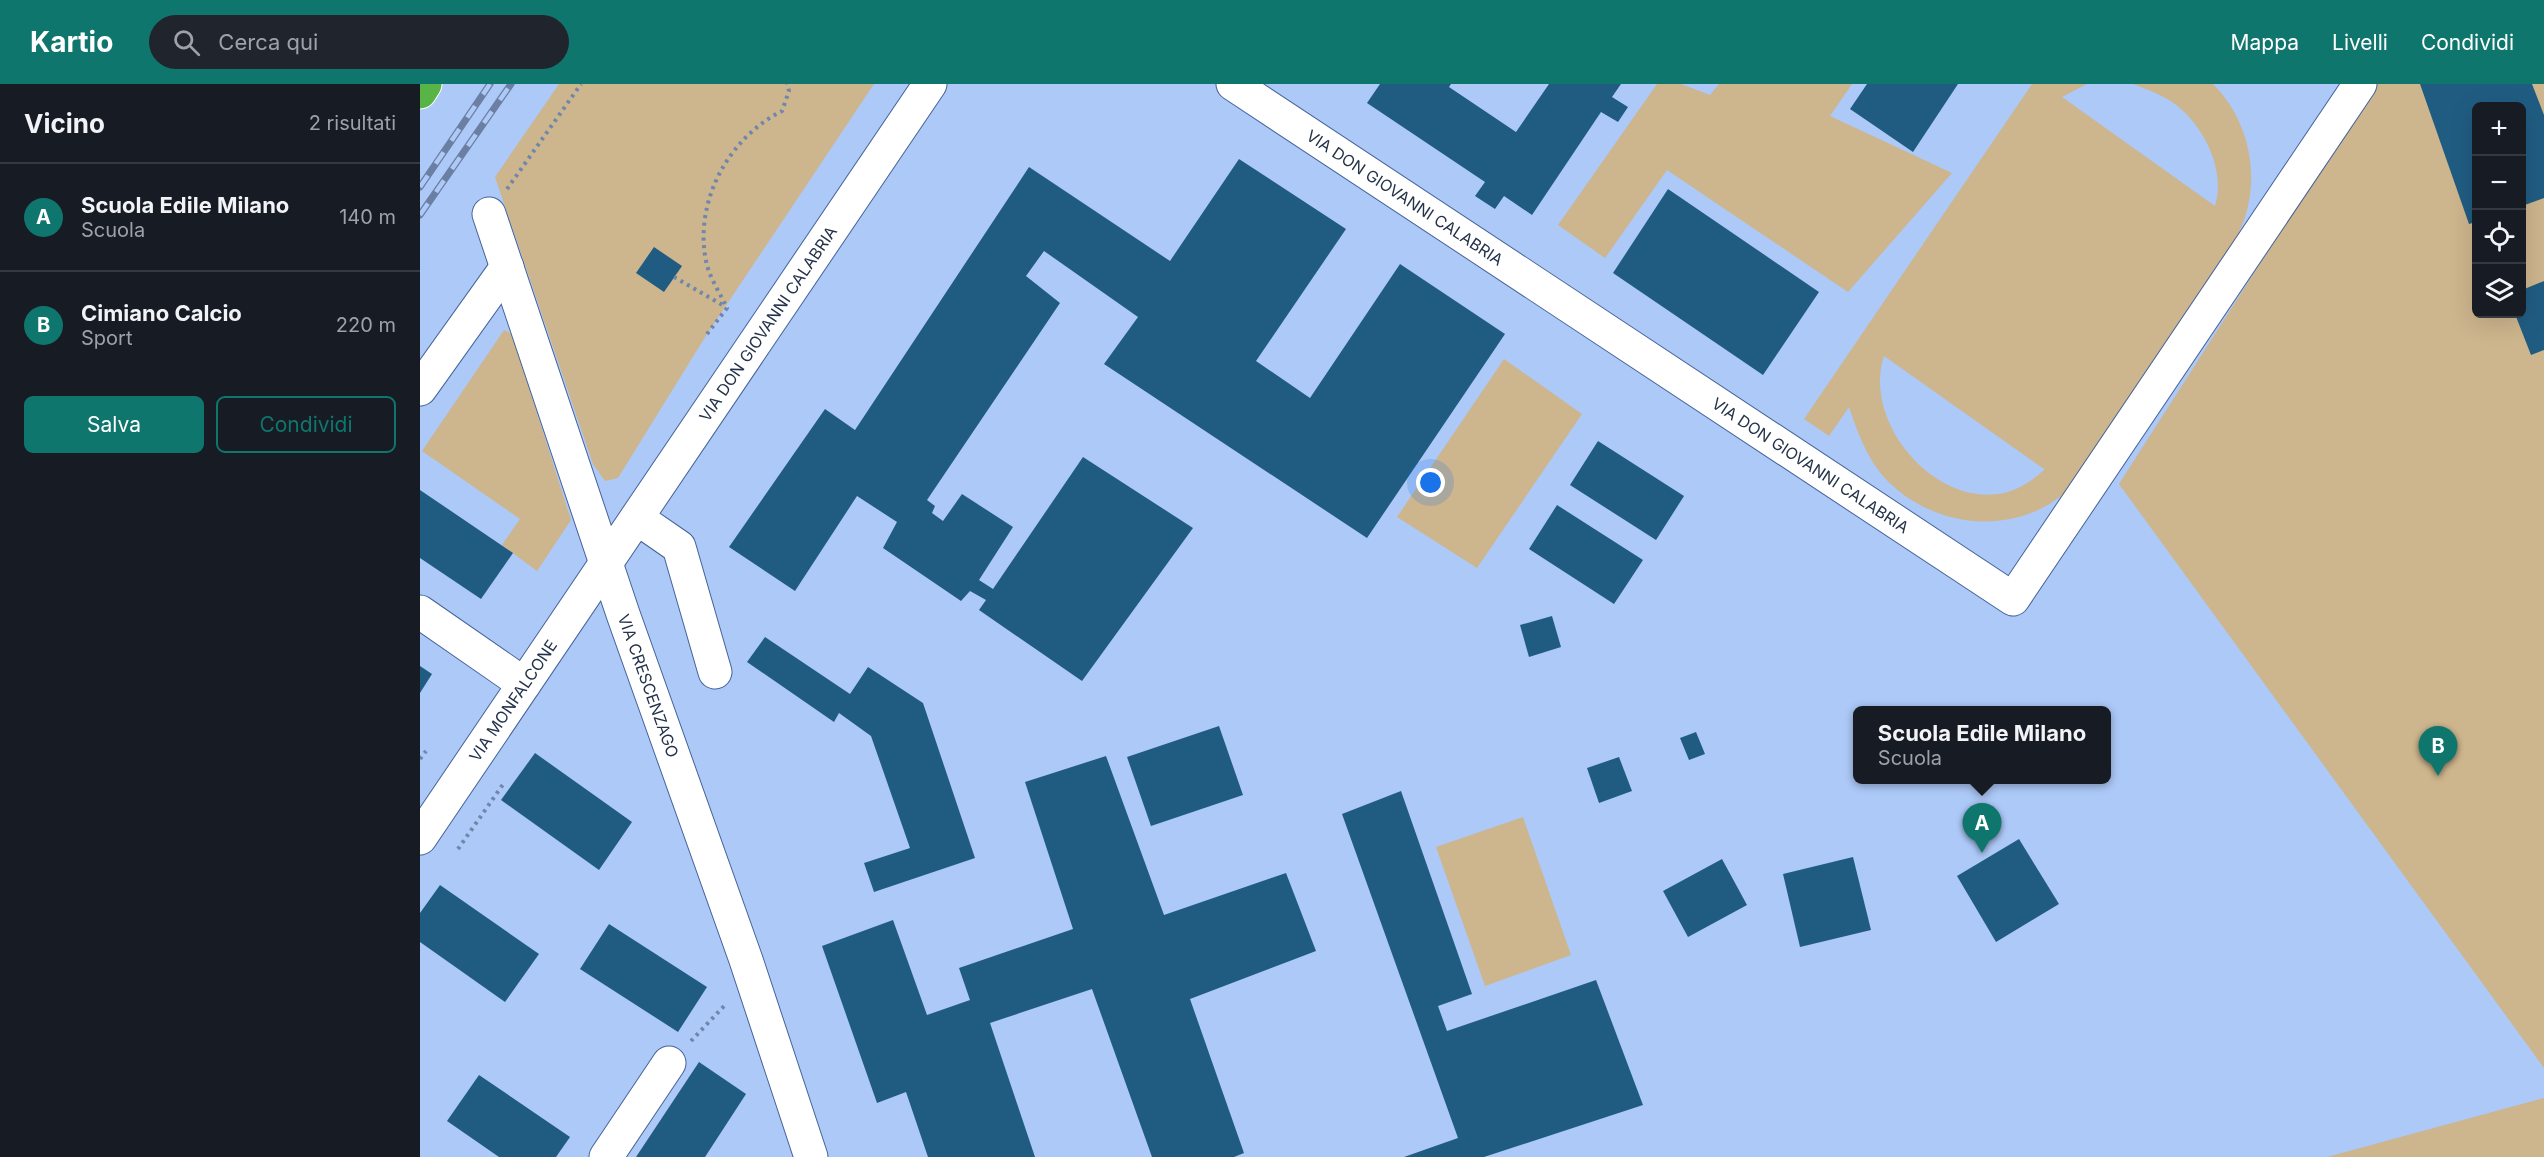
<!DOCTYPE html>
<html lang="it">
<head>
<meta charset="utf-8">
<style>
  body { margin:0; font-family:Inter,sans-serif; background:#20242c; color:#f1f3f6 }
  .controls { position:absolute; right:18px; top:18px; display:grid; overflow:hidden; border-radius:9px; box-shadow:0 6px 24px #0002 }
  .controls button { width:54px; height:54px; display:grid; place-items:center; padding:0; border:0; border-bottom:2px solid #363941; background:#171b24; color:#f1f3f6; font:30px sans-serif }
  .you { position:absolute; left:1011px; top:399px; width:21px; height:21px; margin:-15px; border:4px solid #fff; border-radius:50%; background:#1a73e8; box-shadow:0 0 0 9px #1a73e833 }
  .badge { display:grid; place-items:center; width:39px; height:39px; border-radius:50%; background:#0f766e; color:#fff; font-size:20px; font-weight:700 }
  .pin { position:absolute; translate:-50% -50px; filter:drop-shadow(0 2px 3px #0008) }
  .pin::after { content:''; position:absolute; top:32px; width:21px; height:18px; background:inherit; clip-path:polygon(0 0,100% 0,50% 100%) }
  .popup { position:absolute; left:1433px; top:622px; width:258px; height:78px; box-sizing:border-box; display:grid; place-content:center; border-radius:9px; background:#171b24; filter:drop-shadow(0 2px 4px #0005); font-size:20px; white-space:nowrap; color:#9ea1a6 }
  .popup b { font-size:22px; color:#f1f3f6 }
  .popup::after { content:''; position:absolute; left:50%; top:100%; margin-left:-12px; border:12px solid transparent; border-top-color:#171b24 }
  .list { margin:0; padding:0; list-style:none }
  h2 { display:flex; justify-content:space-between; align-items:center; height:78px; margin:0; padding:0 24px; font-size:26px }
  h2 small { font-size:20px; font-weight:400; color:#9ea1a6 }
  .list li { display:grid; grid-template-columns:39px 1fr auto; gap:18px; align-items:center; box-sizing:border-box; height:108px; padding:0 24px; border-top:2px solid #363941 }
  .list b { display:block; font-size:22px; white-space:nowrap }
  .list p { margin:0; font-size:20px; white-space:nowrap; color:#9ea1a6 }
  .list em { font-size:20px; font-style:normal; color:#9ea1a6 }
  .actions { display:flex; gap:12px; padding:18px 24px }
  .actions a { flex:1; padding:14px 0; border:2px solid #0f766e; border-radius:9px; text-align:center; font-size:21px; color:#0f766e }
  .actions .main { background:#0f766e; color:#fff }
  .icon { flex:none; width:33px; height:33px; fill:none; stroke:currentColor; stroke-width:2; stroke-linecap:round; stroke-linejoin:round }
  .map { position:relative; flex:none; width:2124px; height:1073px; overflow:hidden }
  header { display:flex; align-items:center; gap:36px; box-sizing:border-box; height:84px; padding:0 30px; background:#0f766e; color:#fff }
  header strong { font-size:28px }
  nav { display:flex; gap:33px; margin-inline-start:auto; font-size:21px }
  .search { width:420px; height:54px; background:#20242c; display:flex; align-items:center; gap:15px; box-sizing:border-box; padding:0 21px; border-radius:33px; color:#9ea1a6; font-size:22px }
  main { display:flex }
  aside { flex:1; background:#171b24 }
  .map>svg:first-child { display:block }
</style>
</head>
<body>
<header>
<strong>Kartio</strong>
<div class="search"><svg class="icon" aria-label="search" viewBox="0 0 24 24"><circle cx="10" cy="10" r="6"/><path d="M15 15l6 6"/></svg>Cerca qui</div>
<nav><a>Mappa</a><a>Livelli</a><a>Condividi</a></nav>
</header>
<main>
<aside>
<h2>Vicino<small>2 risultati</small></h2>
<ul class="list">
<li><span class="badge">A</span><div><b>Scuola Edile Milano</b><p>Scuola</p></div><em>140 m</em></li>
<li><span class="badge">B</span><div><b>Cimiano Calcio</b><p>Sport</p></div><em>220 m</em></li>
</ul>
<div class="actions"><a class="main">Salva</a><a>Condividi</a></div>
</aside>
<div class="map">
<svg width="2124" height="1073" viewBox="0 0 2124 1073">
  <rect width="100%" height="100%" fill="#adc9f8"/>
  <g fill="#cdb58d" fill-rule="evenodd">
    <polygon points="139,0 454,0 287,250 198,394 185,397 173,380 75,93"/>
    <polygon points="1237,0 1261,0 1290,11 1299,0 1432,0 1410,32 1532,89 1428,208 1247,86 1185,174 1138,141"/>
    <path d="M1612,0H1667L1642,13L1795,122C1806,86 1784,42 1755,20C1742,11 1727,5 1713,0H1793C1834,41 1843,106 1815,156L1660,393C1654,399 1648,407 1641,412C1587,454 1508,442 1463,392C1446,372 1437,347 1429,323L1409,352L1384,335ZM1464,272L1624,385V386C1613,396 1600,405 1584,409C1515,424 1442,338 1464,272Z"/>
    <path d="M1955,0H2124V984L1699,400ZM2056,22H2102V230H2056Z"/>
    <polygon points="84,246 92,250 151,436 117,487 82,461 100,435 2,367"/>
    <polygon points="1084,275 1162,330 1057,484 977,433"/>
    <polygon points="1103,733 1151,871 1065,902 1016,763"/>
    <polygon points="2124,1014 2124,1073 1907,1073"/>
  </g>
  <g fill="#205c82">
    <polygon points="960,0 1031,0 1029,3 1096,48 1129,0 1201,0 1192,13 1208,23 1198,38 1181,28 1112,131 1084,112 1075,125 1055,112 1065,98 947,19"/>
    <polygon points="1447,0 1538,0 1493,68 1430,25"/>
    <polygon points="2000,0 2112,0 2124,31 2124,114 2102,122 2102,22 2056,22 2056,138 2049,140"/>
    <polygon points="819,75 926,145 836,277 890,314 980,180 1085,250 947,454 684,280 718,233 624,167 606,192 640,219 507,416 515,422 512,429 523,437 542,410 593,443 559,496 573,505 663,373 773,444 662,597 559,526 566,516 550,507 541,517 463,464 477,438 437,412 375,507 309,463 405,325 435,346 609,83 750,177"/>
    <polygon points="1248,105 1399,208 1343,291 1193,189"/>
    <polygon points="234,163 262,182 244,208 216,189"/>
    <polygon points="2124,197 2124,266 2111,271 2095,230 2102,230 2102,206"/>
    <polygon points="1178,357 1264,412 1236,456 1150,401"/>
    <polygon points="0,406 93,469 61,515 0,474"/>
    <polygon points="1137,421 1223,476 1194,520 1109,465"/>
    <polygon points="1132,532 1141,563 1109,573 1100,541"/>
    <polygon points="345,553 430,610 448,583 503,619 555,774 454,808 444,779 490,764 451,652 419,629 414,638 327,578"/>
    <polygon points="0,582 12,590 0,609"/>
    <polygon points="799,642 823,711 731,742 707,673"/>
    <polygon points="1276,648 1285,670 1269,676 1260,654"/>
    <polygon points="115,669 212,738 179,786 81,716"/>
    <polygon points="686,672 744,831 866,789 896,867 770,915 824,1069 814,1073 732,1073 672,905 570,939 615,1073 508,1073 486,1008 457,1019 402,862 473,836 507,931 550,916 539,884 653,845 605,698"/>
    <polygon points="1199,673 1212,707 1179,719 1167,684"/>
    <polygon points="981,707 1052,910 1018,922 1027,947 1176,896 1223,1021 1064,1073 984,1073 1038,1054 922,730"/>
    <polygon points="1599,755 1639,820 1576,858 1537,792"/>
    <polygon points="1433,773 1451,846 1380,863 1363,790"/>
    <polygon points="1302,775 1327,821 1268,853 1243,807"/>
    <polygon points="20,801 119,870 85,918 0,858 0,829"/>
    <polygon points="189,840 287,903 258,948 160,885"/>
    <polygon points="279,978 326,1010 285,1073 216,1073"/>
    <polygon points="59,991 150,1053 136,1073 79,1073 27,1037"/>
  </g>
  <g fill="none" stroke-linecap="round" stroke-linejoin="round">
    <g stroke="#456398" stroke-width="35">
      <g id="minor">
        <path id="s1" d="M813,0L1593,515L1940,0"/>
        <path id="s2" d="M69,130L203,530L326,876L391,1073"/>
        <polyline points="0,305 87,183"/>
        <polyline points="217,434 259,463 295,588"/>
        <polyline points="0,528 104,600"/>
        <path id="s3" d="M0,754L510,0"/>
        <polyline points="186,1073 249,979"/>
      </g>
    </g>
    <g stroke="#fff" stroke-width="35">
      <polyline id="highway" points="0,8 5,0"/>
    </g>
    <g stroke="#7086aa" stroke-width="4" stroke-dasharray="3 4.5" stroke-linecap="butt">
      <polyline points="87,105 161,0"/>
      <polyline points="254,193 306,223"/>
      <path d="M287,250L307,224C300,209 289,193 286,177C274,118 308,54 362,27L369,7L367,0"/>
      <polyline points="0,675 6,667"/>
      <polyline points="38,765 84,699"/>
      <polyline points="271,957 305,921"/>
    </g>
    <use href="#minor" stroke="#fff" stroke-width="33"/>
    <use href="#highway" stroke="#59b448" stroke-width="33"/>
    <g stroke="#6a7fa2" stroke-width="7">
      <g id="rail">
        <polyline points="0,103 70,0"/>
        <polyline points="0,131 91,0"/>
      </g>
    </g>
    <use href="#rail" stroke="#adc9f8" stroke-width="4.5" stroke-dasharray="14" stroke-linecap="butt"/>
  </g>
  <g text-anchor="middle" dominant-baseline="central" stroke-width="6" stroke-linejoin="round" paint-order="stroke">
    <g font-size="16" fill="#25334a" stroke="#adc9f8">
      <text stroke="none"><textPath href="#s1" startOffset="206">VIA DON GIOVANNI CALABRIA</textPath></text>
      <text stroke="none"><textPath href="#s3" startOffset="621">VIA DON GIOVANNI CALABRIA</textPath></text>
      <text stroke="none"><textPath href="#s1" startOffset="692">VIA DON GIOVANNI CALABRIA</textPath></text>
      <text stroke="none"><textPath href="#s2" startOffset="498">VIA CRESCENZAGO</textPath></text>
      <text stroke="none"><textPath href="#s3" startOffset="166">VIA MONFALCONE</textPath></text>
    </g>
  </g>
</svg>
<div class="controls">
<button>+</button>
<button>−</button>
<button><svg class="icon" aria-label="locate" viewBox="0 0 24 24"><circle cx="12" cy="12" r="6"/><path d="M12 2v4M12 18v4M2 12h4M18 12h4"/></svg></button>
<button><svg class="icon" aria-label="layers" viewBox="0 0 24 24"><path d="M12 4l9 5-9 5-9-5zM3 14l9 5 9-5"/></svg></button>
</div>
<div class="you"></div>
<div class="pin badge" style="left:1562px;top:769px">A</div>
<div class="popup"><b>Scuola Edile Milano</b>Scuola</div>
<div class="pin badge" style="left:2018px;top:692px">B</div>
</div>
</main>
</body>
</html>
